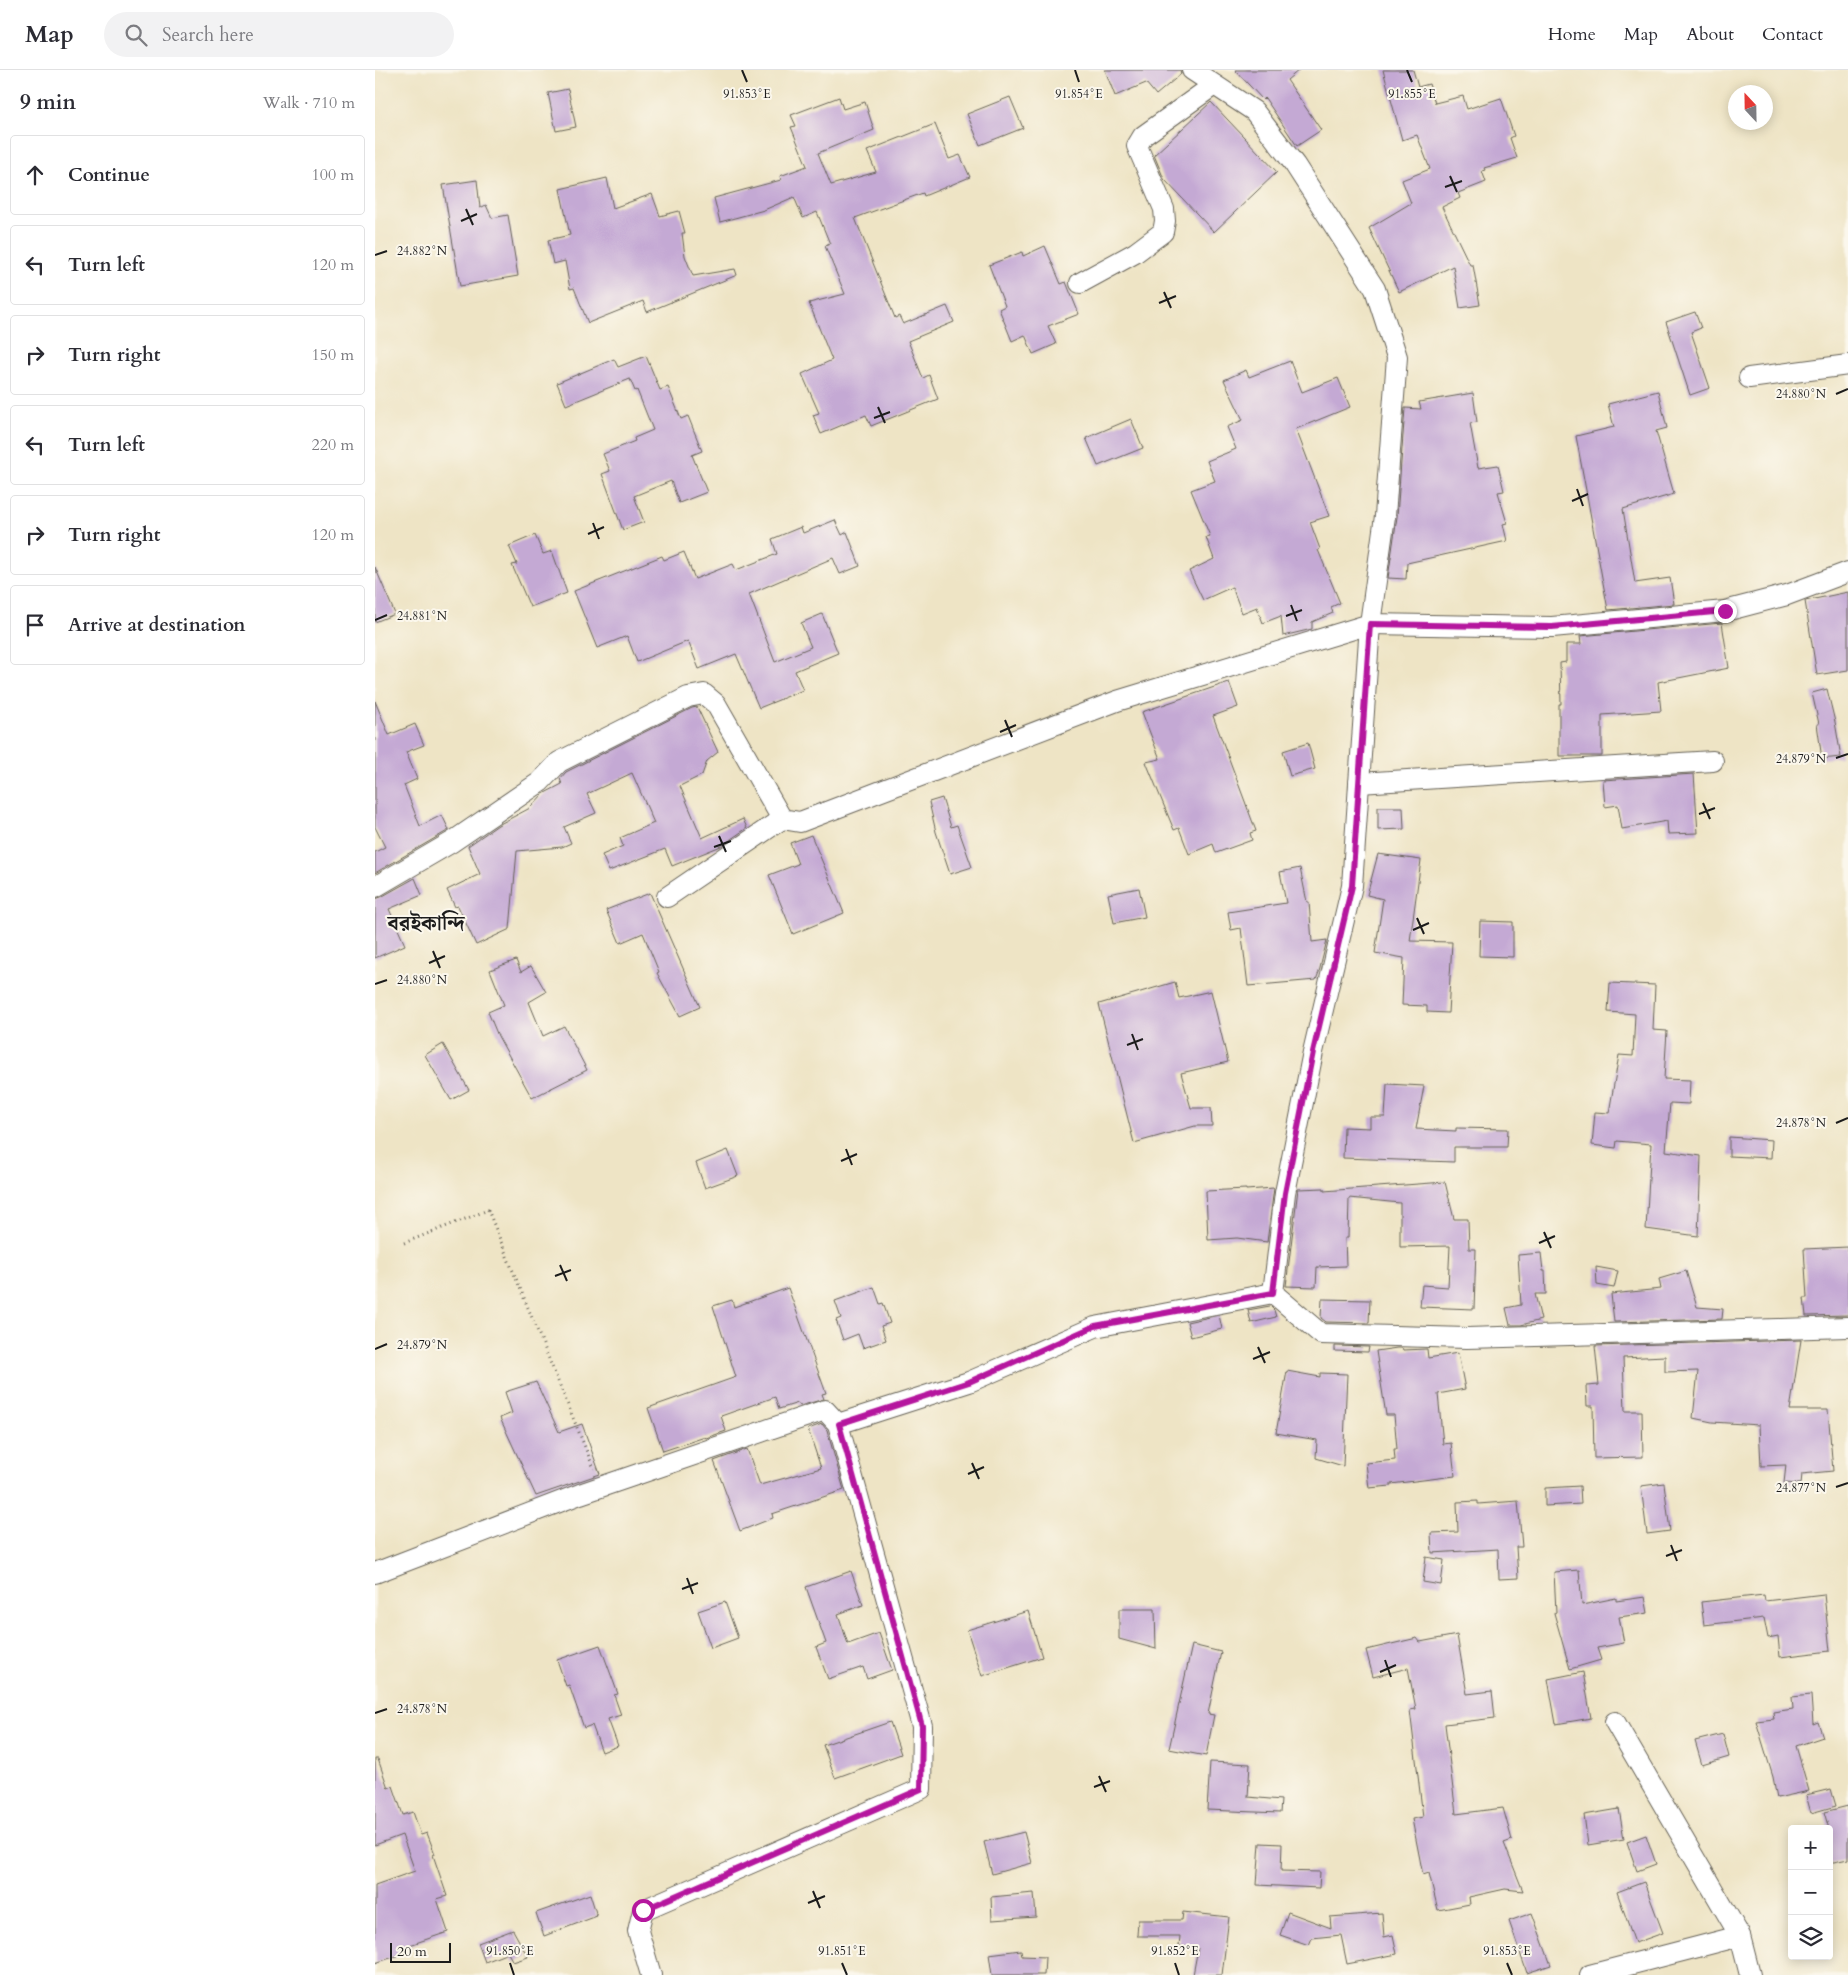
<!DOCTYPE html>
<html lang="en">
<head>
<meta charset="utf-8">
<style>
  body { margin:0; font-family:Cardo,"Noto Serif Bengali",serif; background:#f2f2f3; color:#2b2b33 }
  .controls { position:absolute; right:15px; bottom:15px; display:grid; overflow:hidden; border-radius:5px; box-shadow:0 2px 12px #0003 }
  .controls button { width:45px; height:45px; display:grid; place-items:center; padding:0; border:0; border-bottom:1px solid #e1e1e2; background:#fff; color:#2b2b33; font:25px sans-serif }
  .compass { position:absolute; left:1353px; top:15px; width:45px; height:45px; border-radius:50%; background:#fff; box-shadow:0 2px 12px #0003; rotate:338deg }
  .scale { position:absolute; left:15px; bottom:12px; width:61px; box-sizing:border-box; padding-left:5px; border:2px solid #1c1c1c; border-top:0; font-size:14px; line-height:18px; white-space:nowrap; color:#1c1c1c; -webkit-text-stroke:4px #fbf7ec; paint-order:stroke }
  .stop { position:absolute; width:15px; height:15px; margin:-11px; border:4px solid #b5179e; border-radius:50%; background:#fff }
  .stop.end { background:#b5179e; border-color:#fff; box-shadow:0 1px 5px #0008 }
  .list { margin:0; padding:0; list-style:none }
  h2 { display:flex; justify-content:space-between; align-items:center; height:65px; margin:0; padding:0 20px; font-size:21px }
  h2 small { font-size:16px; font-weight:400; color:#7c7c81 }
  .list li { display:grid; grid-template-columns:32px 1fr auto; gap:15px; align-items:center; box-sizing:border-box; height:80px; margin:0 10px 10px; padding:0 10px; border:1px solid #e1e1e2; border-radius:5px }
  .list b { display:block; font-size:19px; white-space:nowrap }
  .list em { font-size:16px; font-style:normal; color:#7c7c81 }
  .icon { flex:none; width:28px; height:28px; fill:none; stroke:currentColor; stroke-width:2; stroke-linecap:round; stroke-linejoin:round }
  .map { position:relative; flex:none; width:1473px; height:1905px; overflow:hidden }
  header { display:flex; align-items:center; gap:30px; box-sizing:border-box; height:70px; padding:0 25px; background:#fff; border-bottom:1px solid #e1e1e2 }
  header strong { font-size:24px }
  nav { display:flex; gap:28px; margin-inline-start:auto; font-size:18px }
  .search { width:350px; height:45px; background:#f2f2f3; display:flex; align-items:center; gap:12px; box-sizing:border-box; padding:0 18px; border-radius:28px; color:#7c7c81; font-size:19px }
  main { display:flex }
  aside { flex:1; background:#fff }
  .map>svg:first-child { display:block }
</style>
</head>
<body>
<header>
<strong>Map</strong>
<div class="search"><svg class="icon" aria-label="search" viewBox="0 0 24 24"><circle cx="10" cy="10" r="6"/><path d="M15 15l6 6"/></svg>Search here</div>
<nav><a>Home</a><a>Map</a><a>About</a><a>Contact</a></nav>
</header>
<main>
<aside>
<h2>9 min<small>Walk · 710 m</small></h2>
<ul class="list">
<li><svg class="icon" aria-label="ahead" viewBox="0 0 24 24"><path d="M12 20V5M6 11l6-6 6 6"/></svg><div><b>Continue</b></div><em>100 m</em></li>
<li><svg class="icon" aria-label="left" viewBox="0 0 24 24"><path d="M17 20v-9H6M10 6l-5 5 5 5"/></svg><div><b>Turn left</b></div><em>120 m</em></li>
<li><svg class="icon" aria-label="right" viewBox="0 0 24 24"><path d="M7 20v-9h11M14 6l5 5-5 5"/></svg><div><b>Turn right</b></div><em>150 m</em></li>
<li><svg class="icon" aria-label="left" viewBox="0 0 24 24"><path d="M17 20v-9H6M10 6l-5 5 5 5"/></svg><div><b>Turn left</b></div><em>220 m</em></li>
<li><svg class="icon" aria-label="right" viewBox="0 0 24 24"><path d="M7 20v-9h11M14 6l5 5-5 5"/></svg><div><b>Turn right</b></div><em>120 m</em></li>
<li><svg class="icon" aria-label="arrive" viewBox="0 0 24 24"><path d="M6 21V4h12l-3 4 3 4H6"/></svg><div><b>Arrive at destination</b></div></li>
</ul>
</aside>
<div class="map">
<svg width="1473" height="1905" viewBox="0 0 1473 1905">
  <rect width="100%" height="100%" fill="#fbf7ec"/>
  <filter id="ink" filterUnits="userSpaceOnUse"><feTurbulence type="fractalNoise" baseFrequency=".02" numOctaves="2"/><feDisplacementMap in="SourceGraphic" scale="10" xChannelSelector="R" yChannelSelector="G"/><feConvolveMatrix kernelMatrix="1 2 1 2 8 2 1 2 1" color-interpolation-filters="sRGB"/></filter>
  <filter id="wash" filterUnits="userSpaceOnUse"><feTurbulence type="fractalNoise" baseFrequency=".0096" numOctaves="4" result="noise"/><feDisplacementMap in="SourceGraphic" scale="20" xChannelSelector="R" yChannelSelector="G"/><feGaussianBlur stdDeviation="1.12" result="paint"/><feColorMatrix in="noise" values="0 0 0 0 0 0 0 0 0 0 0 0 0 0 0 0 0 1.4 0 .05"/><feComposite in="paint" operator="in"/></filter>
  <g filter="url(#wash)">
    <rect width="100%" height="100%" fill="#eee4c5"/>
    <g id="blocks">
      <g fill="#c4a9d4">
        <polygon points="730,0 805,0 806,4 781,25 771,13 740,26"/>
        <polygon points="860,0 924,0 912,10 946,60 922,76 890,28 888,30"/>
        <polygon points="1008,0 1038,0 1043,17 1054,14 1060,33 1088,26 1092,39 1126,28 1139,66 1135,68 1142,88 1109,98 1110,100 1107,101 1111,112 1083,123 1085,128 1067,137 1095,195 1098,195 1105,235 1085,238 1078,196 1024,222 994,158 1036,133 1027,110 1055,99 1042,65 1027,70"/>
        <polygon points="193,19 201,57 181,61 173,23"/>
        <polygon points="464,27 468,39 490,32 499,60 443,83 456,115 501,102 492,81 560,54 574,89 585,85 595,107 549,126 548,123 480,148 520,248 524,246 528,254 572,236 579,252 533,271 548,308 554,305 563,329 496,356 491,345 446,364 438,345 444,343 427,304 457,290 434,233 470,224 450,176 455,174 442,142 428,148 419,127 389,140 345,152 339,128 406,110 405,106 432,96 416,57 421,56 416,45"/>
        <polygon points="635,27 648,58 605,75 592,44"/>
        <polygon points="836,32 902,102 839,162 789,109 779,85"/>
        <polygon points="232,108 238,138 277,124 285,146 304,141 310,163 307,163 310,186 318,206 360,199 362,205 272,242 268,231 213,253 199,218 195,219 190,191 178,194 173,170 195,165 185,119"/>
        <polygon points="102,110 105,138 111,135 117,148 133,145 143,206 85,216 68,115"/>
        <polygon points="670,176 686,214 691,212 704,244 673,256 681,274 658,284 650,265 637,271 624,239 630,236 614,195 647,182 648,186"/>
        <polygon points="1320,242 1326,258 1316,262 1335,318 1315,325 1291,252"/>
        <polygon points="271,286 285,320 293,317 306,349 313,346 327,381 317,385 332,422 304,433 296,411 259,426 269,452 248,460 227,404 235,401 228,384 260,371 259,368 278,360 262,320 260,321 255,309 191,335 182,313 239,289 243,297"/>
        <polygon points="915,291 927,322 963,308 975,337 921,359 954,446 935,452 945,479 943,480 965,533 956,537 958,543 937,552 937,559 908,566 906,546 888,553 882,537 867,543 857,517 828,530 814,501 839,489 831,467 835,466 816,420 840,411 832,391 861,379 852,357 868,350 849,310 871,300 874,307"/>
        <polygon points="1283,321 1292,358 1281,361 1299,424 1248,439 1260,513 1295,508 1299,534 1233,540 1201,366 1239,357 1233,334"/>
        <polygon points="1098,323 1102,352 1095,353 1103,398 1123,395 1129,421 1123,422 1132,453 1128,454 1132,471 1032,493 1031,509 1013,508 1022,447 1030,338 1046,339 1044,332"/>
        <polygon points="756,349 768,378 723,396 711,368"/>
        <polygon points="460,450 467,465 472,462 485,496 465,504 458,488 374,524 400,592 436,577 426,553 447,544 463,583 420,601 428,620 384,638 361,584 324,599 313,571 262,592 252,566 222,578 199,521 287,486 289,490 309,482 320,509 358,494 361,500 402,484 397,469 426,457 428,463"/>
        <polygon points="160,465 168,484 177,481 192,523 155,537 137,495 142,494 134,476"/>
        <polygon points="0,497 20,544 0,552"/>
        <polygon points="1473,522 1473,600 1442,605 1430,531"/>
        <polygon points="1347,553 1354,598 1283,612 1286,641 1227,645 1227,686 1184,686 1184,634 1186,634 1185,593 1191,592 1191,574 1206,574 1205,566"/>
        <polygon points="854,612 863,637 838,646 881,761 875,763 877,770 841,783 838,774 814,784 804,758 799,760 771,692 785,689 767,642"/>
        <polygon points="1452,619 1460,652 1466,687 1447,689 1442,654 1444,654 1437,623"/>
        <polygon points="0,631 14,665 40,654 49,675 31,682 42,709 29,715 45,756 67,745 74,760 0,803 0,782 10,777 0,757"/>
        <polygon points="322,637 343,682 332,691 327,705 305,716 327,768 368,749 372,758 346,776 297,796 290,779 234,801 227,785 248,776 245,768 279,753 257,703 212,724 221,743 189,757 196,773 187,777 142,781 135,859 101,875 83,836 80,837 72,820 105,804 93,776 123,755 155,738 168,724 187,714 185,709 191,702 317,638"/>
        <polygon points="933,673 940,699 915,706 908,681"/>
        <polygon points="1319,704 1323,763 1293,764 1292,751 1247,759 1243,735 1230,737 1228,710"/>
        <polygon points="567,728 576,757 582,755 597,797 575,804 561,762 554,732"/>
        <polygon points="1003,737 1028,737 1029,759 1003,760"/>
        <polygon points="436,765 469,843 418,864 394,805 423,794 415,773"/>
        <polygon points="1003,784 1046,790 1035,871 1077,872 1073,943 1052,942 1052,936 1027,935 1029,888 1000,883 1008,829 992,825"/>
        <polygon points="925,798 932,832 934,832 937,872 952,870 944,902 941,910 873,916 866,858 856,860 853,842 911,833 905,802"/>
        <polygon points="40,808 47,825 14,839 30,875 0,888 0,829 6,827"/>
        <polygon points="764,818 770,847 739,853 733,824"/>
        <polygon points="275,823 325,937 305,946 282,903 284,902 268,863 245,873 231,840"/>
        <polygon points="1105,851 1138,852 1138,887 1104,886"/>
        <polygon points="141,890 146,902 156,896 171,922 154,932 168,966 189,956 212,1000 157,1028 123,966 113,942 129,935 115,900"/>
        <polygon points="800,912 804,928 836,921 853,992 806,1003 816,1038 836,1038 837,1056 820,1056 759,1073 724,934"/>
        <polygon points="1235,913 1280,915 1278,960 1292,961 1289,1009 1315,1010 1314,1034 1295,1033 1291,1081 1326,1086 1323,1166 1271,1159 1276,1074 1242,1071 1241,1078 1217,1075 1220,1042 1234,1043 1244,985 1258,986 1260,944 1233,942"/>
        <polygon points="68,974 94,1020 76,1030 50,985"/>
        <polygon points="1012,1014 1049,1016 1041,1059 1081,1061 1081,1058 1133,1059 1132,1077 1079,1077 1079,1092 968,1088 969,1057 995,1058 995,1047 1010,1047"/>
        <polygon points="1354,1067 1397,1070 1396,1088 1354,1086"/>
        <polygon points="353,1080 363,1106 330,1118 321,1093"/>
        <polygon points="1070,1112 1079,1149 1093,1149 1094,1179 1101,1179 1099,1239 1045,1237 1047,1215 1073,1217 1075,1176 1025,1177 1025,1133 974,1128 973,1168 970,1168 971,1196 942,1197 941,1217 911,1216 923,1119 949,1118 949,1121"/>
        <polygon points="899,1118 892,1172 862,1168 833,1170 831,1121 871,1119 871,1120"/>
        <polygon points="1473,1177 1473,1245 1431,1246 1429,1228 1432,1228 1429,1179"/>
        <polygon points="1166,1183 1168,1201 1170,1201 1171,1224 1160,1224 1166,1250 1146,1255 1135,1255 1131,1238 1146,1235 1143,1185"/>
        <polygon points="1221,1197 1243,1201 1239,1218 1222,1215"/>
        <polygon points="1311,1201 1322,1237 1348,1239 1347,1249 1239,1252 1236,1224 1286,1219 1284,1209"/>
        <polygon points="499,1217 505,1234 508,1233 515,1253 506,1256 511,1270 488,1278 483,1264 468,1270 461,1250 466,1248 460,1231"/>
        <polygon points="413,1218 451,1323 447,1324 449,1329 425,1336 423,1333 404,1339 400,1327 346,1346 351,1361 331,1368 330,1367 288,1381 273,1338 361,1307 338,1236 357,1230 359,1237"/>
        <polygon points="947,1229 995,1230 994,1253 951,1252 946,1248"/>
        <polygon points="895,1236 899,1240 901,1247 876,1253 873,1240"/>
        <polygon points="844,1245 847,1259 816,1267 812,1252"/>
        <polygon points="1426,1270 1415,1340 1453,1340 1458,1401 1427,1404 1426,1414 1409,1413 1411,1395 1386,1396 1384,1355 1337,1352 1318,1348 1323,1301 1290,1302 1290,1286 1248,1288 1250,1341 1267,1341 1268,1387 1219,1388 1218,1336 1212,1336 1211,1316 1224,1315 1220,1276"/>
        <polygon points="960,1276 994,1277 993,1282 960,1281"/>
        <polygon points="1022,1278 1027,1278 1028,1280 1052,1279 1053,1288 1083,1283 1090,1319 1063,1324 1068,1374 1076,1373 1080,1406 1016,1414 1016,1416 994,1418 991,1393 1020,1390 1019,1379 1022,1379 1019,1345 1011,1345 1001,1281"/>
        <polygon points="912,1301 945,1307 945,1303 972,1304 968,1396 941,1388 942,1370 901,1363"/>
        <polygon points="161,1312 184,1362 207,1354 225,1404 161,1426 125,1348 137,1343 130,1322"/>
        <polygon points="447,1354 452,1360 469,1420 397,1444 398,1448 365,1461 339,1391 372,1379 385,1415 446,1398 433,1359"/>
        <polygon points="1289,1413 1295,1461 1272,1464 1266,1416"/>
        <polygon points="1205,1416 1206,1434 1170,1436 1170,1418"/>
        <polygon points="1103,1431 1103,1434 1143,1431 1147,1477 1141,1477 1143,1508 1124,1509 1123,1479 1057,1483 1056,1463 1083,1462 1082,1432"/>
        <polygon points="1051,1487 1069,1490 1066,1515 1048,1512"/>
        <polygon points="1204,1500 1207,1535 1241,1528 1241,1531 1270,1527 1273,1543 1244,1547 1249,1573 1222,1578 1226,1590 1195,1599 1179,1543 1181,1542 1179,1502"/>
        <polygon points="476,1501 488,1535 463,1544 473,1574 504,1563 517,1600 492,1609 488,1597 453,1609 441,1577 451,1573 431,1517"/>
        <polygon points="1449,1524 1455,1581 1405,1587 1403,1566 1393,1568 1389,1548 1329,1555 1326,1532 1389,1525 1390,1531"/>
        <polygon points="350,1532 363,1568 336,1578 323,1541"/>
        <polygon points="744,1539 780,1539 781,1579 744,1569"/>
        <polygon points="653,1541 667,1587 607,1606 592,1560"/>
        <polygon points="1082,1565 1092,1624 1117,1621 1120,1648 1070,1654 1081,1744 1128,1738 1137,1770 1129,1773 1148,1821 1130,1819 1094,1827 1095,1834 1063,1840 1054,1803 1048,1805 1037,1749 1048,1747 1035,1640 1041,1639 1033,1598 998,1607 991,1580 1042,1568 1045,1572"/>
        <polygon points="225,1575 243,1624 239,1625 246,1645 233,1649 243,1676 227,1682 217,1655 209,1658 194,1615 191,1616 182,1590"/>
        <polygon points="817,1575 846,1582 833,1644 839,1645 831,1686 794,1679"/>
        <polygon points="1208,1602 1216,1648 1181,1654 1173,1609"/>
        <polygon points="1436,1625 1438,1654 1443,1652 1448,1667 1421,1676 1434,1721 1402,1728 1398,1707 1381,1651 1399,1649 1398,1642 1418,1639 1417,1627"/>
        <polygon points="515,1652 526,1684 460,1708 448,1675"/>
        <polygon points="1348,1664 1354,1687 1327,1695 1320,1671"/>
        <polygon points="0,1689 3,1689 13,1718 18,1716 28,1745 38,1742 46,1765 52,1763 60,1784 58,1785 72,1826 62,1829 73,1862 26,1878 28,1884 0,1893 0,1815 40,1801 27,1765 0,1775"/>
        <polygon points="835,1692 875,1694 873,1727 906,1730 905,1743 832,1740"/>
        <polygon points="1456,1719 1461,1736 1436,1743 1431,1725"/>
        <polygon points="1473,1736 1473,1789 1454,1793 1454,1759 1449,1742"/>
        <polygon points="1244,1739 1249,1769 1213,1775 1209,1745"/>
        <polygon points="649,1762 657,1793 617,1804 609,1772"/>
        <polygon points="1271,1765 1281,1794 1262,1801 1252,1772"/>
        <polygon points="885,1773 907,1774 906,1801 945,1802 944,1818 882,1815"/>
        <polygon points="1269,1812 1288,1863 1260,1873 1242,1822"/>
        <polygon points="659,1823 661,1847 617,1850 616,1827"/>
        <polygon points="215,1824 222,1846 169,1866 161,1843"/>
        <polygon points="808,1842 854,1847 847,1905 818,1905 823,1878 804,1876 805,1866 762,1866 763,1850 807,1850"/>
        <polygon points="913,1842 956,1858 955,1847 1007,1843 1009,1867 1018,1865 1022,1884 972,1894 966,1865 937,1868 934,1875 905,1865"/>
        <polygon points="1157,1843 1176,1895 1152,1903 1134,1851"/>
        <polygon points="138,1860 153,1887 138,1892 133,1883 110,1892 103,1873"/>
        <polygon points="646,1880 647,1886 670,1887 669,1905 617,1905 614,1884"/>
      </g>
    </g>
  </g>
  <g filter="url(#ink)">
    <use href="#blocks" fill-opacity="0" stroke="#666257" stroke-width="1"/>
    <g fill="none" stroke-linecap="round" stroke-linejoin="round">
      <g stroke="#666257" stroke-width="22">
        <g id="minor">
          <polyline points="817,0 879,41 920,95 1000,219 1022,287 1010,446 995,554 1177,557 1350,541 1412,525 1473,502"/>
          <polyline points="705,213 760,183 788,162 790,151 789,139 762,76 768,66 839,15"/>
          <polyline points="1374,308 1473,295"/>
          <polyline points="984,713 1338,691"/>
          <polyline points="0,817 77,772 165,712 184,692 313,627 329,624 341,634 407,749 425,752 742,631 995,554 977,816 938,982 910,1123 898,1223"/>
          <polyline points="292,827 407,749"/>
          <polyline points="898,1223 946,1264 1092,1268 1473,1257"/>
          <polyline points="463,1354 594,1312 720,1257 898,1223"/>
          <polyline points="0,1503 205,1424 450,1340 463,1354 547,1656 546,1719 268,1840 263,1861 276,1905"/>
          <polyline points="1240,1652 1365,1866 1375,1905"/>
          <polyline points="1215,1905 1365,1866"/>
        </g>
      </g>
      <polyline stroke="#666257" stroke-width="3" stroke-dasharray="1 4" stroke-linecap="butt" points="29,1173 113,1140 219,1399"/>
      <use href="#minor" stroke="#fff" stroke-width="20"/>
    </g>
  </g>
  <g fill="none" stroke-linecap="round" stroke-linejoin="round" filter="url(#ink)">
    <polyline stroke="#b5179e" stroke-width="6" points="268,1840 546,1719 547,1656 464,1354 594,1312 720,1256 898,1223 910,1123 938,982 977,816 995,554 1177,557 1350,541"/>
  </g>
  <path fill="none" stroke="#1c1c1c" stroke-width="2" d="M367,0L372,12M700,0L704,12M1032,0L1037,12M1075,106L1082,122M1070,117L1087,111M91,139L98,155M86,151L102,144M0,185L12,181M789,222L796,238M784,233L801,226M1461,324L1473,319M503,337L510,353M499,348L515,342M1202,419L1208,436M1197,431L1213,424M218,453L224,469M213,464L229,457M916,535L922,551M911,546L927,540M0,550L12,545M630,650L637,667M625,662L641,655M1461,688L1473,684M1328,733L1335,749M1324,744L1340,738M344,766L351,782M339,777L356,771M1042,848L1049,864M1038,860L1054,853M58,881L65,898M54,893L70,886M0,914L12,910M757,964L763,980M752,975L768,969M1461,1053L1473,1048M471,1079L477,1095M466,1091L482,1084M1169,1162L1176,1178M1164,1173L1180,1166M185,1195L192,1211M180,1206L196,1200M883,1277L890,1293M0,1279L12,1274M878,1289L895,1282M597,1393L604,1409M593,1404L609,1397M1461,1417L1473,1413M1296,1475L1302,1491M1291,1486L1307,1480M312,1508L318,1524M307,1519L323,1513M1010,1590L1016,1607M1005,1602L1021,1595M0,1643L12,1639M724,1706L731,1722M719,1717L735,1711M438,1821L445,1838M433,1833L450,1826M135,1893L139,1905M467,1893L472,1905M800,1893L804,1905M1132,1893L1137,1905"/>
  <g text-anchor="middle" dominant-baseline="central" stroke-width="4" stroke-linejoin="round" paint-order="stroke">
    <g font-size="21" font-weight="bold" fill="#1c1c1c" stroke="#fbf7ec">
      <text x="51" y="853">বরইকান্দি</text>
    </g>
  </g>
  <g font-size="12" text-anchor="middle" fill="#1c1c1c" stroke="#fbf7ec" stroke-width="4" stroke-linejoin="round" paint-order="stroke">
    <text x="372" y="28">91.853°E</text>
    <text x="704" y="28">91.854°E</text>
    <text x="1037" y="28">91.855°E</text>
    <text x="47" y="185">24.882°N</text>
    <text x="1426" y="328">24.880°N</text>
    <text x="47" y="550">24.881°N</text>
    <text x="1426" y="693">24.879°N</text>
    <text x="47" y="914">24.880°N</text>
    <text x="1426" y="1057">24.878°N</text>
    <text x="47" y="1279">24.879°N</text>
    <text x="1426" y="1422">24.877°N</text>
    <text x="47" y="1643">24.878°N</text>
    <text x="135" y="1885">91.850°E</text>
    <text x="467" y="1885">91.851°E</text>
    <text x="800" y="1885">91.852°E</text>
    <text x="1132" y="1885">91.853°E</text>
  </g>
</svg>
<div class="controls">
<button>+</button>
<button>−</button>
<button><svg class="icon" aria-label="layers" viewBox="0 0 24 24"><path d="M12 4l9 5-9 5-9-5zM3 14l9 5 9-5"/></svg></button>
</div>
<svg class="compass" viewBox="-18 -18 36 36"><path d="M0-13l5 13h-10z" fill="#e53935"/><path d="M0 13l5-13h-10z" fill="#7c7c81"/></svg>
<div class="scale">20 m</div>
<div class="stop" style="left:268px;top:1840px"></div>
<div class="stop end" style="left:1350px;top:541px"></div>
</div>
</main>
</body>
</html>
